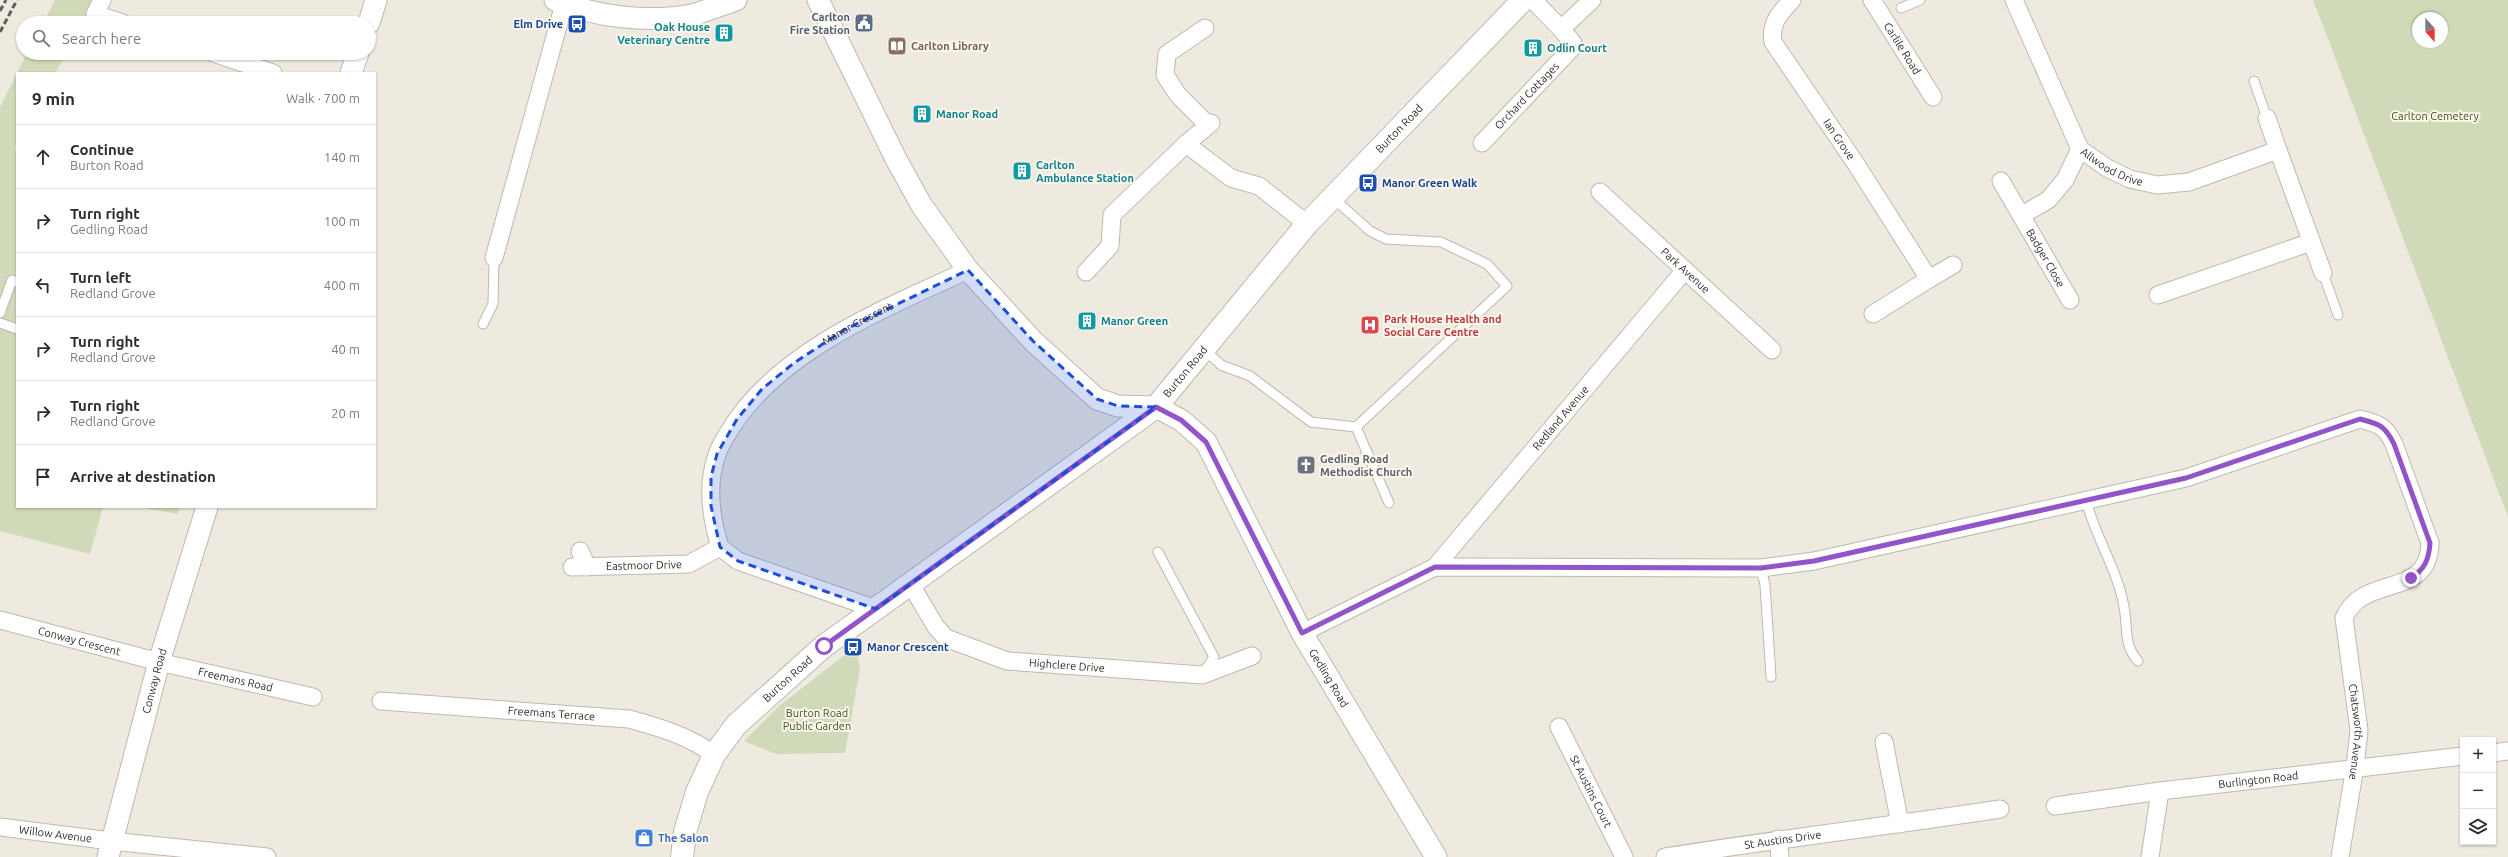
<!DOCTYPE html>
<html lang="en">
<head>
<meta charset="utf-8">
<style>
  body { margin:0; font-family:Ubuntu,sans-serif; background:#f7f7f7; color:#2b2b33 }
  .controls { position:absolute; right:12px; bottom:12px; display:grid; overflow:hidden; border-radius:0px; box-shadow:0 1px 3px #0004 }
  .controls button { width:36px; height:36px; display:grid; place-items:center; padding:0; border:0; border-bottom:1px solid #e1e1e2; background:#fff; color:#2b2b33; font:20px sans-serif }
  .compass { position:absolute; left:2412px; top:12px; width:36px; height:36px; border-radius:50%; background:#fff; box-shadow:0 1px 3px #0004; rotate:159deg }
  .stop { position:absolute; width:12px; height:12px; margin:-9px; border:3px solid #9353c9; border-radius:50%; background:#fff }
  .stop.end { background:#9353c9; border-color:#fff; box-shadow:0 1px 4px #0008 }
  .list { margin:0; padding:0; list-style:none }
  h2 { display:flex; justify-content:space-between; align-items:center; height:52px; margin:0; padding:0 16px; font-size:17px }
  h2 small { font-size:13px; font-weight:400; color:#7c7c81 }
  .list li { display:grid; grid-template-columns:26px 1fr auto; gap:12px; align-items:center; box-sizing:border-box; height:64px; padding:0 16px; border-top:1px solid #e1e1e2 }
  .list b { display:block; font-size:15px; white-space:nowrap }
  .list p { margin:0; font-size:13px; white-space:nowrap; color:#7c7c81 }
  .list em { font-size:13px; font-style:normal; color:#7c7c81 }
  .icon { flex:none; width:22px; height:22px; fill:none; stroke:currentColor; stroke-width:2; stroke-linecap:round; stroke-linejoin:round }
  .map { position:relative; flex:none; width:2508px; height:857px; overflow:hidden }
  .search { position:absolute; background:#fff; box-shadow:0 1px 3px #0004; left:16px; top:16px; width:360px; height:44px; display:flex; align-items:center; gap:10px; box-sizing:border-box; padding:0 14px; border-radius:22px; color:#7c7c81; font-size:15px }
  .panel { position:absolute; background:#fff; box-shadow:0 1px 3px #0004; left:16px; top:72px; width:360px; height:436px; border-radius:0px }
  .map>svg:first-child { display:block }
</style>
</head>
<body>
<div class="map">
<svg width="2508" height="857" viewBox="0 0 2508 857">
  <rect width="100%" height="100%" fill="#eeeadf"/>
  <g fill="#d1dab8" fill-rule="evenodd">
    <polygon points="55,0 96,0 83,23 43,23"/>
    <path d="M2313,0H2508V517L2327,36ZM2418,18H2442V42H2418Z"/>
    <polygon points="27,53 67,53 55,73 17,73"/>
    <polygon points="17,73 17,142 14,148 17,149 17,507 103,507 90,554 0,531 0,107"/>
    <polygon points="139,507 180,507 178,514"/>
    <polygon points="856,646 860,669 845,753 776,754 744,741 779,706"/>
  </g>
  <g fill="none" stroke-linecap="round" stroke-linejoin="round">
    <g stroke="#bdb9ae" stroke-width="11">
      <g id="service">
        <polyline points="1901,8 1920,0"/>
        <polyline points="2254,81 2267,118"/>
        <polyline points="2323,273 2338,315"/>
        <polyline points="0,313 12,280 17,282"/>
        <polyline points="0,323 17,329"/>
        <polyline points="483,324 493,304 494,258"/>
        <polyline points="1205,350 1221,365 1250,376 1311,422 1356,427 1507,286 1487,264 1441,242 1386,239 1370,231 1332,197"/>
        <polyline points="1356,427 1389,503"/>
        <path d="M2086,500C2095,537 2118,570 2124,607C2128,626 2123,645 2138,661"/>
        <polyline points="1158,552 1214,657 1204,672"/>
        <polyline points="1761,568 1765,585 1771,677"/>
      </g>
    </g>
    <g stroke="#bdb9ae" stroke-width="19">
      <g id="minor">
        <polyline points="102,0 95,14 123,23"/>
        <polyline points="1533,0 1561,29 1592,0"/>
        <path id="s1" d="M1792,0C1779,14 1770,23 1773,42L1856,164L1929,279L1873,314"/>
        <path id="s2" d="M1872,0L1933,97"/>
        <path id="s3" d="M2014,0L2080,149L2107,168L2130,179L2157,185L2189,182L2278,150L2323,273"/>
        <polyline points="1205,28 1167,54 1165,75 1178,95 1208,125"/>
        <polyline points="213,53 273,73"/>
        <polyline points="2267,118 2278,150"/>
        <polyline points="1211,123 1186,144 1231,178 1259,186 1307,224"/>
        <path id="s4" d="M1482,143L1572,48L1573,43L1561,29"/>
        <path id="s5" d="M2001,181L2070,300"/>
        <path id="s6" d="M1600,192L1772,350"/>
        <polyline points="2022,215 2048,200 2065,180 2080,149"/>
        <polyline points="494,258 564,4"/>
        <polyline points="1086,272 1110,246 1112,215 1186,144"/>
        <polyline points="1929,279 1953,265"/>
        <polyline points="2158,295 2311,242"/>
        <polyline points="580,551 587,567"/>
        <path id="s7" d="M572,567L689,564L720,547"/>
        <path id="s8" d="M1435,567L1685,270"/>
        <path id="s9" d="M911,585L936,627L946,638L1007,661L1202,675L1252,656"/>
        <path id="s10" d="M876,609L738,561L720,547C711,518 706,485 717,455C719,447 724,440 728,433C776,351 886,308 968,270"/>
        <path id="s11" d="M0,620L159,662L313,697"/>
        <path id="s12" d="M1302,633L1435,567L1761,568L1814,561L2186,478L2360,419C2380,424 2385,426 2394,444L2430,543C2429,600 2363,573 2344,618L2359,730L2355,767L2340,857"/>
        <path id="s13" d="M381,701L629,719C658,727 690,736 714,755"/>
        <path id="s14" d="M1559,727L1624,857"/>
        <polyline points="1884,742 1900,824"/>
        <polyline points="2493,753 2508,751"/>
        <path id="s15" d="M2055,806L2160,791L2463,756"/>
        <path id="s16" d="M0,827L111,841L267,857"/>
        <polyline points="1778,839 1780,857"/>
        <path id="s17" d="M1665,857C1777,839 1889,826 2000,809"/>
        <polyline points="2150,857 2160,791"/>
      </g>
    </g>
    <g stroke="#bdb9ae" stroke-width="23">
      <g id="tertiary">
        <path d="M555,0C595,17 648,23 692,15C706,11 721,5 736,0"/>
        <path id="s18" d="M818,0L896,159L922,206L968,270L1033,341L1097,399L1118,406L1156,407L1181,420L1206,442L1302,633L1436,857"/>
        <polyline points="369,23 376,0"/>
        <polyline points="351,73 358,53"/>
        <path id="s19" d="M108,857L159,662L207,507"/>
      </g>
    </g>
    <g stroke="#bdb9ae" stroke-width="24">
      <g id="secondary">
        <path id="s20" d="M682,857L685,832L697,792L714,755L736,725L824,646L1156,407L1307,224L1523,0"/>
      </g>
    </g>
    <use href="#service" stroke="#fff" stroke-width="9"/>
    <use href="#minor" stroke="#fff" stroke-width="17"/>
    <use href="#tertiary" stroke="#fff" stroke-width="21"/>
    <use href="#secondary" stroke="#fff" stroke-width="22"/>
    <g stroke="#625f59" stroke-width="3" stroke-dasharray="6 3" stroke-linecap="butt">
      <polyline points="0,11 6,0"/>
      <polyline points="0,32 17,0"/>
    </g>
  </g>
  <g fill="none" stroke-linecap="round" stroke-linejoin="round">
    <path stroke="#9353c9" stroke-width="5" d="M824,646L1156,407L1181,420L1206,442L1302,633L1435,567L1761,568L1814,561L2186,478L2360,419C2380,424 2385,426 2394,444L2430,543C2429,559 2425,569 2411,578"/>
  </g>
  <path fill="#1d4ed8" fill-opacity="0.2" stroke="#1d4ed8" stroke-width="3" stroke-dasharray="8 5" stroke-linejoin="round" d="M968,270L1033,341L1097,399L1118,406L1156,407L876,609L738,561L720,547L711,506V477L717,454L737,419L762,389L794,363L844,330Z"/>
  <defs>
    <g id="civic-square" transform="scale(1)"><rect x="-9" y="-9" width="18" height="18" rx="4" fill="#5c6f8a" stroke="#fcf7ec"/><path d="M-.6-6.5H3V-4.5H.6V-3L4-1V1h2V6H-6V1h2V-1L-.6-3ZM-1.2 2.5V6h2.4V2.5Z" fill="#fff"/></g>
    <g id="bus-square" transform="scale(1)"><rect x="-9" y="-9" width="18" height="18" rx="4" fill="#1a4fb4" stroke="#fcf7ec"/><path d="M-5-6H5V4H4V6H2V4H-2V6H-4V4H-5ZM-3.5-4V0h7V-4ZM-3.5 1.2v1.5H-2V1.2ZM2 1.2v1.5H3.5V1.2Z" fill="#fff"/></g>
    <g id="building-square" transform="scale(1)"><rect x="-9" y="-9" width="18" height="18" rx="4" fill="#0f9aa8" stroke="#fcf7ec"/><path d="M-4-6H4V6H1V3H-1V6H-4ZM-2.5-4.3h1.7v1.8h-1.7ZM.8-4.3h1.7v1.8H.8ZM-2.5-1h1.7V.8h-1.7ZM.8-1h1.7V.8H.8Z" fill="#fff"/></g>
    <g id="library-square" transform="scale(1)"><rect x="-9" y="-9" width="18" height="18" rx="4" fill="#8d6e63" stroke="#fcf7ec"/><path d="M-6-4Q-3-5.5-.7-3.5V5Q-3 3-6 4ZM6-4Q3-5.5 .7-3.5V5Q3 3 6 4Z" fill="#fff"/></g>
    <g id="hospital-square" transform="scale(1)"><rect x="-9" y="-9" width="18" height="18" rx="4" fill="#e0444e" stroke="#fcf7ec"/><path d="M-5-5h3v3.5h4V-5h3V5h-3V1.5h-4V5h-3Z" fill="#fff"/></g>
    <g id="church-square" transform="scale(1)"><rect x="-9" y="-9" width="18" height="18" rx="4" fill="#6b7280" stroke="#fcf7ec"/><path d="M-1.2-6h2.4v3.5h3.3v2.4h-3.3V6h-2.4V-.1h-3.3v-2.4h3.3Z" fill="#fff"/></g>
    <g id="shop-square" transform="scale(1)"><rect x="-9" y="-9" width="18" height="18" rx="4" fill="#3f7fe0" stroke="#fcf7ec"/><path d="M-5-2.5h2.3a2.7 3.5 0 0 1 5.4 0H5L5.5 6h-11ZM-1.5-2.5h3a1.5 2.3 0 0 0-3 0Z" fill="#fff"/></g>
  </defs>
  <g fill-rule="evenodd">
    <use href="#civic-square" x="864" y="23"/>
    <use href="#bus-square" x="577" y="24"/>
    <use href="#building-square" x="724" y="33"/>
    <use href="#library-square" x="897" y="46"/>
    <use href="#building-square" x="1533" y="48"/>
    <use href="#building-square" x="922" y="114"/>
    <use href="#building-square" x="1022" y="171"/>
    <use href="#bus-square" x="1368" y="183"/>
    <use href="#building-square" x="1087" y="321"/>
    <use href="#hospital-square" x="1370" y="325"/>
    <use href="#church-square" x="1306" y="465"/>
    <use href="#bus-square" x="853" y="647"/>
    <use href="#shop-square" x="644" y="838"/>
  </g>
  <g text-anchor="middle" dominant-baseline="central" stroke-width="4" stroke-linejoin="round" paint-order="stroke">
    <g font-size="11" font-weight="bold" fill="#4e5e75" stroke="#fcf7ec" text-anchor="end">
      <text x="850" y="17">Carlton<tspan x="850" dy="13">Fire Station</tspan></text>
    </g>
    <g font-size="11" font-weight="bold" fill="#164399" stroke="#fcf7ec" text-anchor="start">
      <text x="563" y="24" text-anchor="end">Elm Drive</text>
      <text x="1382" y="183">Manor Green Walk</text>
      <text x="867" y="647">Manor Crescent</text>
    </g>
    <g font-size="11" font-weight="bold" fill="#0d838f" stroke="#fcf7ec" text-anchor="start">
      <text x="710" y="27" text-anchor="end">Oak House<tspan x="710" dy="13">Veterinary Centre</tspan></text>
      <text x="1547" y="48">Odlin Court</text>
      <text x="936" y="114">Manor Road</text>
      <text x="1036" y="165">Carlton<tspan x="1036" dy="13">Ambulance Station</tspan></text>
      <text x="1101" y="321">Manor Green</text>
    </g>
    <g font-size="11" font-weight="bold" fill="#785e54" stroke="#fcf7ec" text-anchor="start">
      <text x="911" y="46">Carlton Library</text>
    </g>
    <g font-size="11" fill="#2e2c28" stroke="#fcf7ec">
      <text stroke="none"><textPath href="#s2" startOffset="57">Carlile Road</textPath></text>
      <text stroke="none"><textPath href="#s4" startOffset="65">Orchard Cottages</textPath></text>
      <text stroke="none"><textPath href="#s20" startOffset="1042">Burton Road</textPath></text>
      <text stroke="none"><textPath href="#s1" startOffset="166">Ian Grove</textPath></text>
      <text stroke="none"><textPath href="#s3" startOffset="200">Allwood Drive</textPath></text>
      <text stroke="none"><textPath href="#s5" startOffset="89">Badger Close</textPath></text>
      <text stroke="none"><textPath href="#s6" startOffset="116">Park Avenue</textPath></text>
      <text stroke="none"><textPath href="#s10" startOffset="459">Manor Crescent</textPath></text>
      <text stroke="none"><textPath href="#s20" startOffset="718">Burton Road</textPath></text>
      <text stroke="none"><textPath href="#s8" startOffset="195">Redland Avenue</textPath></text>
      <text stroke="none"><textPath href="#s7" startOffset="72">Eastmoor Drive</textPath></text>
      <text stroke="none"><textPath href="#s11" startOffset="82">Conway Crescent</textPath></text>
      <text stroke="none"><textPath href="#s9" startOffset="189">Highclere Drive</textPath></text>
      <text stroke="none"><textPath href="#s20" startOffset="214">Burton Road</textPath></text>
      <text stroke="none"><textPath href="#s18" startOffset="880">Gedling Road</textPath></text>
      <text stroke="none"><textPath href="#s11" startOffset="243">Freemans Road</textPath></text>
      <text stroke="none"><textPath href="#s19" startOffset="182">Conway Road</textPath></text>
      <text stroke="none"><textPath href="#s13" startOffset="171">Freemans Terrace</textPath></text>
      <text stroke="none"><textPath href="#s12" startOffset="1480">Chatsworth Avenue</textPath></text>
      <text stroke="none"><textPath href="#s15" startOffset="205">Burlington Road</textPath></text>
      <text stroke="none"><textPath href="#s14" startOffset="72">St Austins Court</textPath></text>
      <text stroke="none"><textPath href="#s16" startOffset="56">Willow Avenue</textPath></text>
      <text stroke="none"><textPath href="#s17" startOffset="119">St Austins Drive</textPath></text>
    </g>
    <g font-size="11" fill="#434f13" stroke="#fcf7ec">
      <text x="2435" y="116">Carlton Cemetery</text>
      <text x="817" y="713">Burton Road<tspan x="817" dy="13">Public Garden</tspan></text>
    </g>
    <g font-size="11" font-weight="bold" fill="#be3a42" stroke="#fcf7ec" text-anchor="start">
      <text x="1384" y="319">Park House Health and<tspan x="1384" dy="13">Social Care Centre</tspan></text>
    </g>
    <g font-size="11" font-weight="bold" fill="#5b616d" stroke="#fcf7ec" text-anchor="start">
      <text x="1320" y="459">Gedling Road<tspan x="1320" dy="13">Methodist Church</tspan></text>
    </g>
    <g font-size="11" font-weight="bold" fill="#366cbe" stroke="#fcf7ec" text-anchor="start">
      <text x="658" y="838">The Salon</text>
    </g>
  </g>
</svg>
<div class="controls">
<button>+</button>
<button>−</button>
<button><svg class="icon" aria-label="layers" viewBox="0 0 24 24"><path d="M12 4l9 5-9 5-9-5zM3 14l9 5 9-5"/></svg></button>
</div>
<svg class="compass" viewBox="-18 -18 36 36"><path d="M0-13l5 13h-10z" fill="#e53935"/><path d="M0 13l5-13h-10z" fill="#7c7c81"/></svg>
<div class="stop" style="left:824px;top:646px"></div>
<div class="stop end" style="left:2411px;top:578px"></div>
<div class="search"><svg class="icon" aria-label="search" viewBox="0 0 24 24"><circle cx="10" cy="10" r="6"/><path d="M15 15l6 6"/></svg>Search here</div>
<section class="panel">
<h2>9 min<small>Walk · 700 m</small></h2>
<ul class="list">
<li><svg class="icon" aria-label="ahead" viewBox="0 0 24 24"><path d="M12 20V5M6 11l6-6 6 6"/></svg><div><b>Continue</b><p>Burton Road</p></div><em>140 m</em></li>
<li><svg class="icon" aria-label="right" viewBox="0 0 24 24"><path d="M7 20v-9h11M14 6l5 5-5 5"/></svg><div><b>Turn right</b><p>Gedling Road</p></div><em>100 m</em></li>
<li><svg class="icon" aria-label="left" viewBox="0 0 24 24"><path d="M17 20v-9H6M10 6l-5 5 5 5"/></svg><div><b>Turn left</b><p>Redland Grove</p></div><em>400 m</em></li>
<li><svg class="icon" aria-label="right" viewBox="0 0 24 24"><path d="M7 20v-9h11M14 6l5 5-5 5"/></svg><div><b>Turn right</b><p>Redland Grove</p></div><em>40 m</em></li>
<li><svg class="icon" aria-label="right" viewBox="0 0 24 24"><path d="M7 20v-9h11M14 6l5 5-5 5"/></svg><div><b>Turn right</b><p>Redland Grove</p></div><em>20 m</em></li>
<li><svg class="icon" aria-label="arrive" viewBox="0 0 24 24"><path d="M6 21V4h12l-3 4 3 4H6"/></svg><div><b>Arrive at destination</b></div></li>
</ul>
</section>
</div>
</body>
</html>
